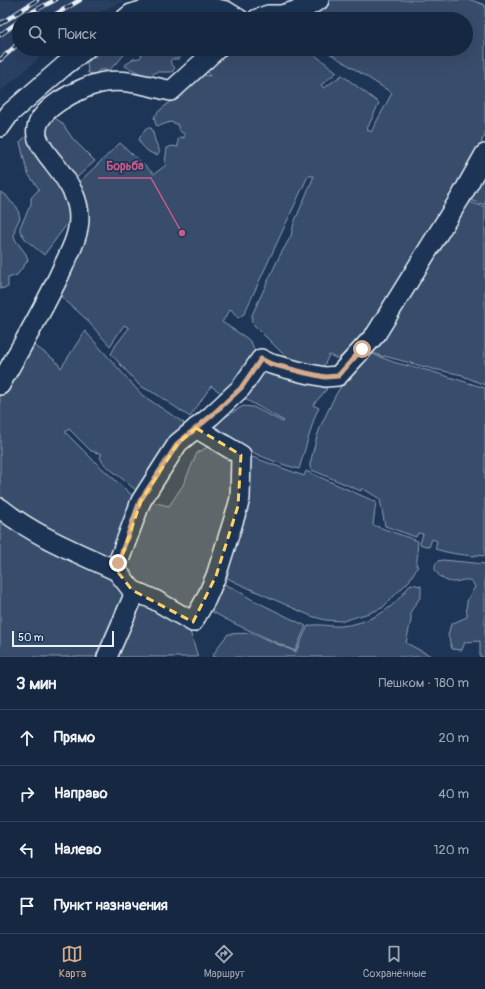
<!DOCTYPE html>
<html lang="ru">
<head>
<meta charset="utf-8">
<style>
  body { margin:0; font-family:Pangolin,sans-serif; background:#1f3048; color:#f1f3f6 }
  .scale { position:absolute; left:12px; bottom:10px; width:102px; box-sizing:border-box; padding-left:4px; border:2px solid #e8f1f8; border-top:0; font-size:11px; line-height:14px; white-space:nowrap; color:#e8f1f8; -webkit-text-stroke:3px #1d3557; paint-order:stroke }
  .stop { position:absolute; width:12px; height:12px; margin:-9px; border:3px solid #d6ab8b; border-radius:50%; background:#fff }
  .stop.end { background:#d6ab8b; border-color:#fff; box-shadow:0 1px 4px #0008 }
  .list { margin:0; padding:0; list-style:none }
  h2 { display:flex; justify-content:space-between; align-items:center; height:52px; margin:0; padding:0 16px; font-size:17px }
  h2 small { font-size:13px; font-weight:400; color:#9ea6b1 }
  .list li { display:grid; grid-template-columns:26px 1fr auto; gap:12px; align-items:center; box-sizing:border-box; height:56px; padding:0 16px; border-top:1px solid #35445a }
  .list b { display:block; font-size:15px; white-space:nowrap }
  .list em { font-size:13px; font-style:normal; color:#9ea6b1 }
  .icon { flex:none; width:22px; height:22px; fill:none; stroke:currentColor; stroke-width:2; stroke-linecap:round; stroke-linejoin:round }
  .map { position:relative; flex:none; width:485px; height:657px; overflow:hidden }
  .search { position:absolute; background:#162841; box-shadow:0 4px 16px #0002; left:12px; right:12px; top:12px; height:44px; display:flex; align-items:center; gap:10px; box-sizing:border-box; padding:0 14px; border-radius:22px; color:#9ea6b1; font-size:15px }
  .sheet { height:276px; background:#162841 }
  nav { display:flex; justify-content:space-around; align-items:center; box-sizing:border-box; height:56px; border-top:1px solid #35445a; background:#162841; font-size:11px; color:#9ea6b1 }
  nav a { display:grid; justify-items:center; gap:2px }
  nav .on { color:#d6ab8b }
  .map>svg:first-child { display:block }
</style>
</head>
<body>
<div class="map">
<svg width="485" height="657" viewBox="0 0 485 657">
  <rect width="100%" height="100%" fill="#1d3557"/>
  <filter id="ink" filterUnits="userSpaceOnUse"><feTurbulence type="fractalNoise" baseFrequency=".025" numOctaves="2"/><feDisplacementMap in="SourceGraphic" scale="8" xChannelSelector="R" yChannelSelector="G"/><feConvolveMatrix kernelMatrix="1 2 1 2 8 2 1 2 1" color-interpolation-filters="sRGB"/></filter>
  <g filter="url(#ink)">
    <polygon fill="#2a4162" points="0,0 126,0 84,19 19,19 19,49 50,49 0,92"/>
    <g fill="#374d6c" stroke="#909fb2">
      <polygon points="328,0 471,0 485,5 485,137 482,139 482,145 372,324 358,341 338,359 329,355 322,370 285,356 251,322 252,319 252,315 279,257 291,236 294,223 314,176 308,176 244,314 238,318 231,309 222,322 248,339 252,344 255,352 227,397 211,386 190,417 156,394 140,386 111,354 116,345 129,328 124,325 110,346 85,318 56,292 64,272 75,186 120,143 154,174 166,165 165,162 167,148 172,146 178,147 178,138 180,137 184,138 184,134 180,131 177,124 170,122 159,126 156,125 154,117 159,111 170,102 175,94 198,77 204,75 210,76 207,71 227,49 307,49 337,72 321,85 324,88 342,75 379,103 367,129 371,132 392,93 323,49 466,49 466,19 302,19"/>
      <polygon points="179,11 182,16 182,19 171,19 170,15 172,12"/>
      <polygon points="105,49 113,50 124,49 125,53 119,61 114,65 110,70 99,70 97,73 93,74 88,73 87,61 90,57 97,56 100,51"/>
      <polygon points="137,49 187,49 187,50 179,59 172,59 170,62 175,68 172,72 156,72 150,76 143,75 125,66 126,64 130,62 133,59 140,58 142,55 136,50"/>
      <polygon points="51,115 62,123 73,139 95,161 73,181 47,147 46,123"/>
      <path d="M146,128H151C154,132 153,135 155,140C156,144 158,146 159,149C160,153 159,152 157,155C148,153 145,149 139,141L140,137Z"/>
      <polygon points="29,133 76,212 44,255 26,240 20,231 20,227 31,204 31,198 39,189 28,174 23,155 20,142"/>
      <polygon points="485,169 485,205 470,200"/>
      <polygon points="0,192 6,195 11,202 17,207 20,218 15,228 14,236 16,241 26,254 28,260 17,275 8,278 8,287 0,289"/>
      <polygon points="469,202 485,207 485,385 463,376 463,375 433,369 384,356 383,357 369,351 459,212 466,207"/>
      <polygon points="85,331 142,395 184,423 137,491 103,463 100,457 102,454 91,451 69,429 65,432 94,461 134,497 110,556 93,549 89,552 0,503 0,397 30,342 56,361 61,368"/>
      <path d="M367,352L396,363L430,371L485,388V556L475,555V556C461,555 448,553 435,549L437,541L432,539L429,547L420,544L423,534L418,533L416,537L385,526L380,499L362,488L361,491L312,470L310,467V464L317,436L322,423L334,398L344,381Z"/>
      <path d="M264,371L317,384L327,389L313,405L319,408L315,416L299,469C283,465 267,459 252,452V451L213,431V427L217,422L243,406L253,407L283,422L284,421L243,398L259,373Z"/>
      <polygon points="211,445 232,455 237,484 195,616 134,583 127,575 125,562 141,520 152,502 169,506 183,485 197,453"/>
      <polygon points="251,457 255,458 304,476 306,471 376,502 373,525 418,541 417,552 418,553 416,565 418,566 409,581 382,608 369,613 343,621 325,620 311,616 235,582 223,576 246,466"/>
      <polygon points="0,513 112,574 127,590 116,619 97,657 0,657"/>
      <path d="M443,560L485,564V657H480V641L465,642L462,650L452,649L448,635L451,624L467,617C466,600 466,601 475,587L472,581C464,578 460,582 453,582C446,582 437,576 435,569C435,568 435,564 436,563L438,561Z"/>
      <polygon points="222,583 237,590 251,599 306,626 295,651 233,623 207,609"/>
      <path d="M411,584L421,586V596L411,611V620L406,643L433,657H212L220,644L228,634L251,633L296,652L308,626C319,623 330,627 341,626C357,625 378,617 390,607C398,601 404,592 411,584Z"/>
      <polygon points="139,599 188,625 198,657 113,657"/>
    </g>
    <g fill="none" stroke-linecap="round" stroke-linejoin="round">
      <g stroke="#e8f1f8" stroke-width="22">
        <g id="minor">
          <polyline points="125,19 131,14 164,4 191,3 226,11 239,19"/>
          <polyline points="257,19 268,15 281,15 305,8 319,0"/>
          <polyline points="0,127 10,113 64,66 86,49"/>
          <path d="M0,385C21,346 45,308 63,267C69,254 76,242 78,228C83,202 68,181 53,162C48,156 41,147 38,139C27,111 84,85 105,82C128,79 149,86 171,91L217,49"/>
          <path d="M0,508C35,536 76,552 117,571"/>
          <polyline points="132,590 155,600 193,622 206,599 216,576 238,506 240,498 241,455 196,428"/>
          <polyline points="107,657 131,602 133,597 132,590 117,571 118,563 141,501 178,443 211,416 241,388 261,359 271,364 305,373 325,377 338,376 376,334 462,195 485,154"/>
        </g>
      </g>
      <use href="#minor" stroke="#1d3557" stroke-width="19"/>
      <g stroke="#e8f1f8" stroke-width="4.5">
        <g id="rail">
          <polyline points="22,19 28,14 55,0"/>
          <polyline points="50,19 56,14 80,0"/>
          <polyline points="0,24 37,0"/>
          <polyline points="0,35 19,21"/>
          <polyline points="0,60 19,43"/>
        </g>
      </g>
      <use href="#rail" stroke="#1d3557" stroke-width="3" stroke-dasharray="9" stroke-linecap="butt"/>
    </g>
  </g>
  <g fill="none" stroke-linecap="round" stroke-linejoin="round" filter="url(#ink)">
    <polyline stroke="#d6ab8b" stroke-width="5" points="118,563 140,501 178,443 211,416 241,388 261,359 271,364 306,373 325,377 338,376 362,349"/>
  </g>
  <path fill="#ffd166" fill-opacity="0.2" stroke="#ffd166" stroke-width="3" stroke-dasharray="8 5" stroke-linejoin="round" d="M196,428L241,455L238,506L216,576L193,622L132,590L117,571L141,501L178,443Z"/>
  <path fill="none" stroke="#cd598a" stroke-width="1.5" d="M182 233L151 178H98"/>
  <circle fill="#cd598a" stroke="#1d3557" stroke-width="1.5" cx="182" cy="233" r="4"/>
  <g font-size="12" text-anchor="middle" font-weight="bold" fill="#cd598a" stroke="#1d3557" stroke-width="3.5" stroke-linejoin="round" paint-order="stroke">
    <text x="125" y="170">Борьба</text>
  </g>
</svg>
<div class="scale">50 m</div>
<div class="stop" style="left:362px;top:349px"></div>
<div class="stop end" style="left:118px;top:563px"></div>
<div class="search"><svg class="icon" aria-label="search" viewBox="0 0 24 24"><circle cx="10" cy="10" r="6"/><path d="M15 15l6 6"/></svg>Поиск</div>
</div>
<section class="sheet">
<h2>3 мин<small>Пешком · 180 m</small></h2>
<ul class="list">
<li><svg class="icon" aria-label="ahead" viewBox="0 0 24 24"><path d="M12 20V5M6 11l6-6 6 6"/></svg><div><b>Прямо</b></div><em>20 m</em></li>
<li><svg class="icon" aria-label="right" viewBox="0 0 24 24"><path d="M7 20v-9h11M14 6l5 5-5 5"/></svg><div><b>Направо</b></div><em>40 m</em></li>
<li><svg class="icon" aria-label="left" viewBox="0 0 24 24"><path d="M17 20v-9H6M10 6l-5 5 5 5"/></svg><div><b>Налево</b></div><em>120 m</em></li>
<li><svg class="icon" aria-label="arrive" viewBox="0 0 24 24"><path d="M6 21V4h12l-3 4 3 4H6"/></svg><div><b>Пункт назначения</b></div></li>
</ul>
</section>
<nav>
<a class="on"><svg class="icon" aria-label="map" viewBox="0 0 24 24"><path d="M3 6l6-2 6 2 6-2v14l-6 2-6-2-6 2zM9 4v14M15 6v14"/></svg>Карта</a>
<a><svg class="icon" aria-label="directions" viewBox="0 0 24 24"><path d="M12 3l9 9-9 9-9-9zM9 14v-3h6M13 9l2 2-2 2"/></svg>Маршрут</a>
<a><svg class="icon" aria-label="saved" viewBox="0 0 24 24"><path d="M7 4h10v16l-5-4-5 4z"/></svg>Сохранённые</a>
</nav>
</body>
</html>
